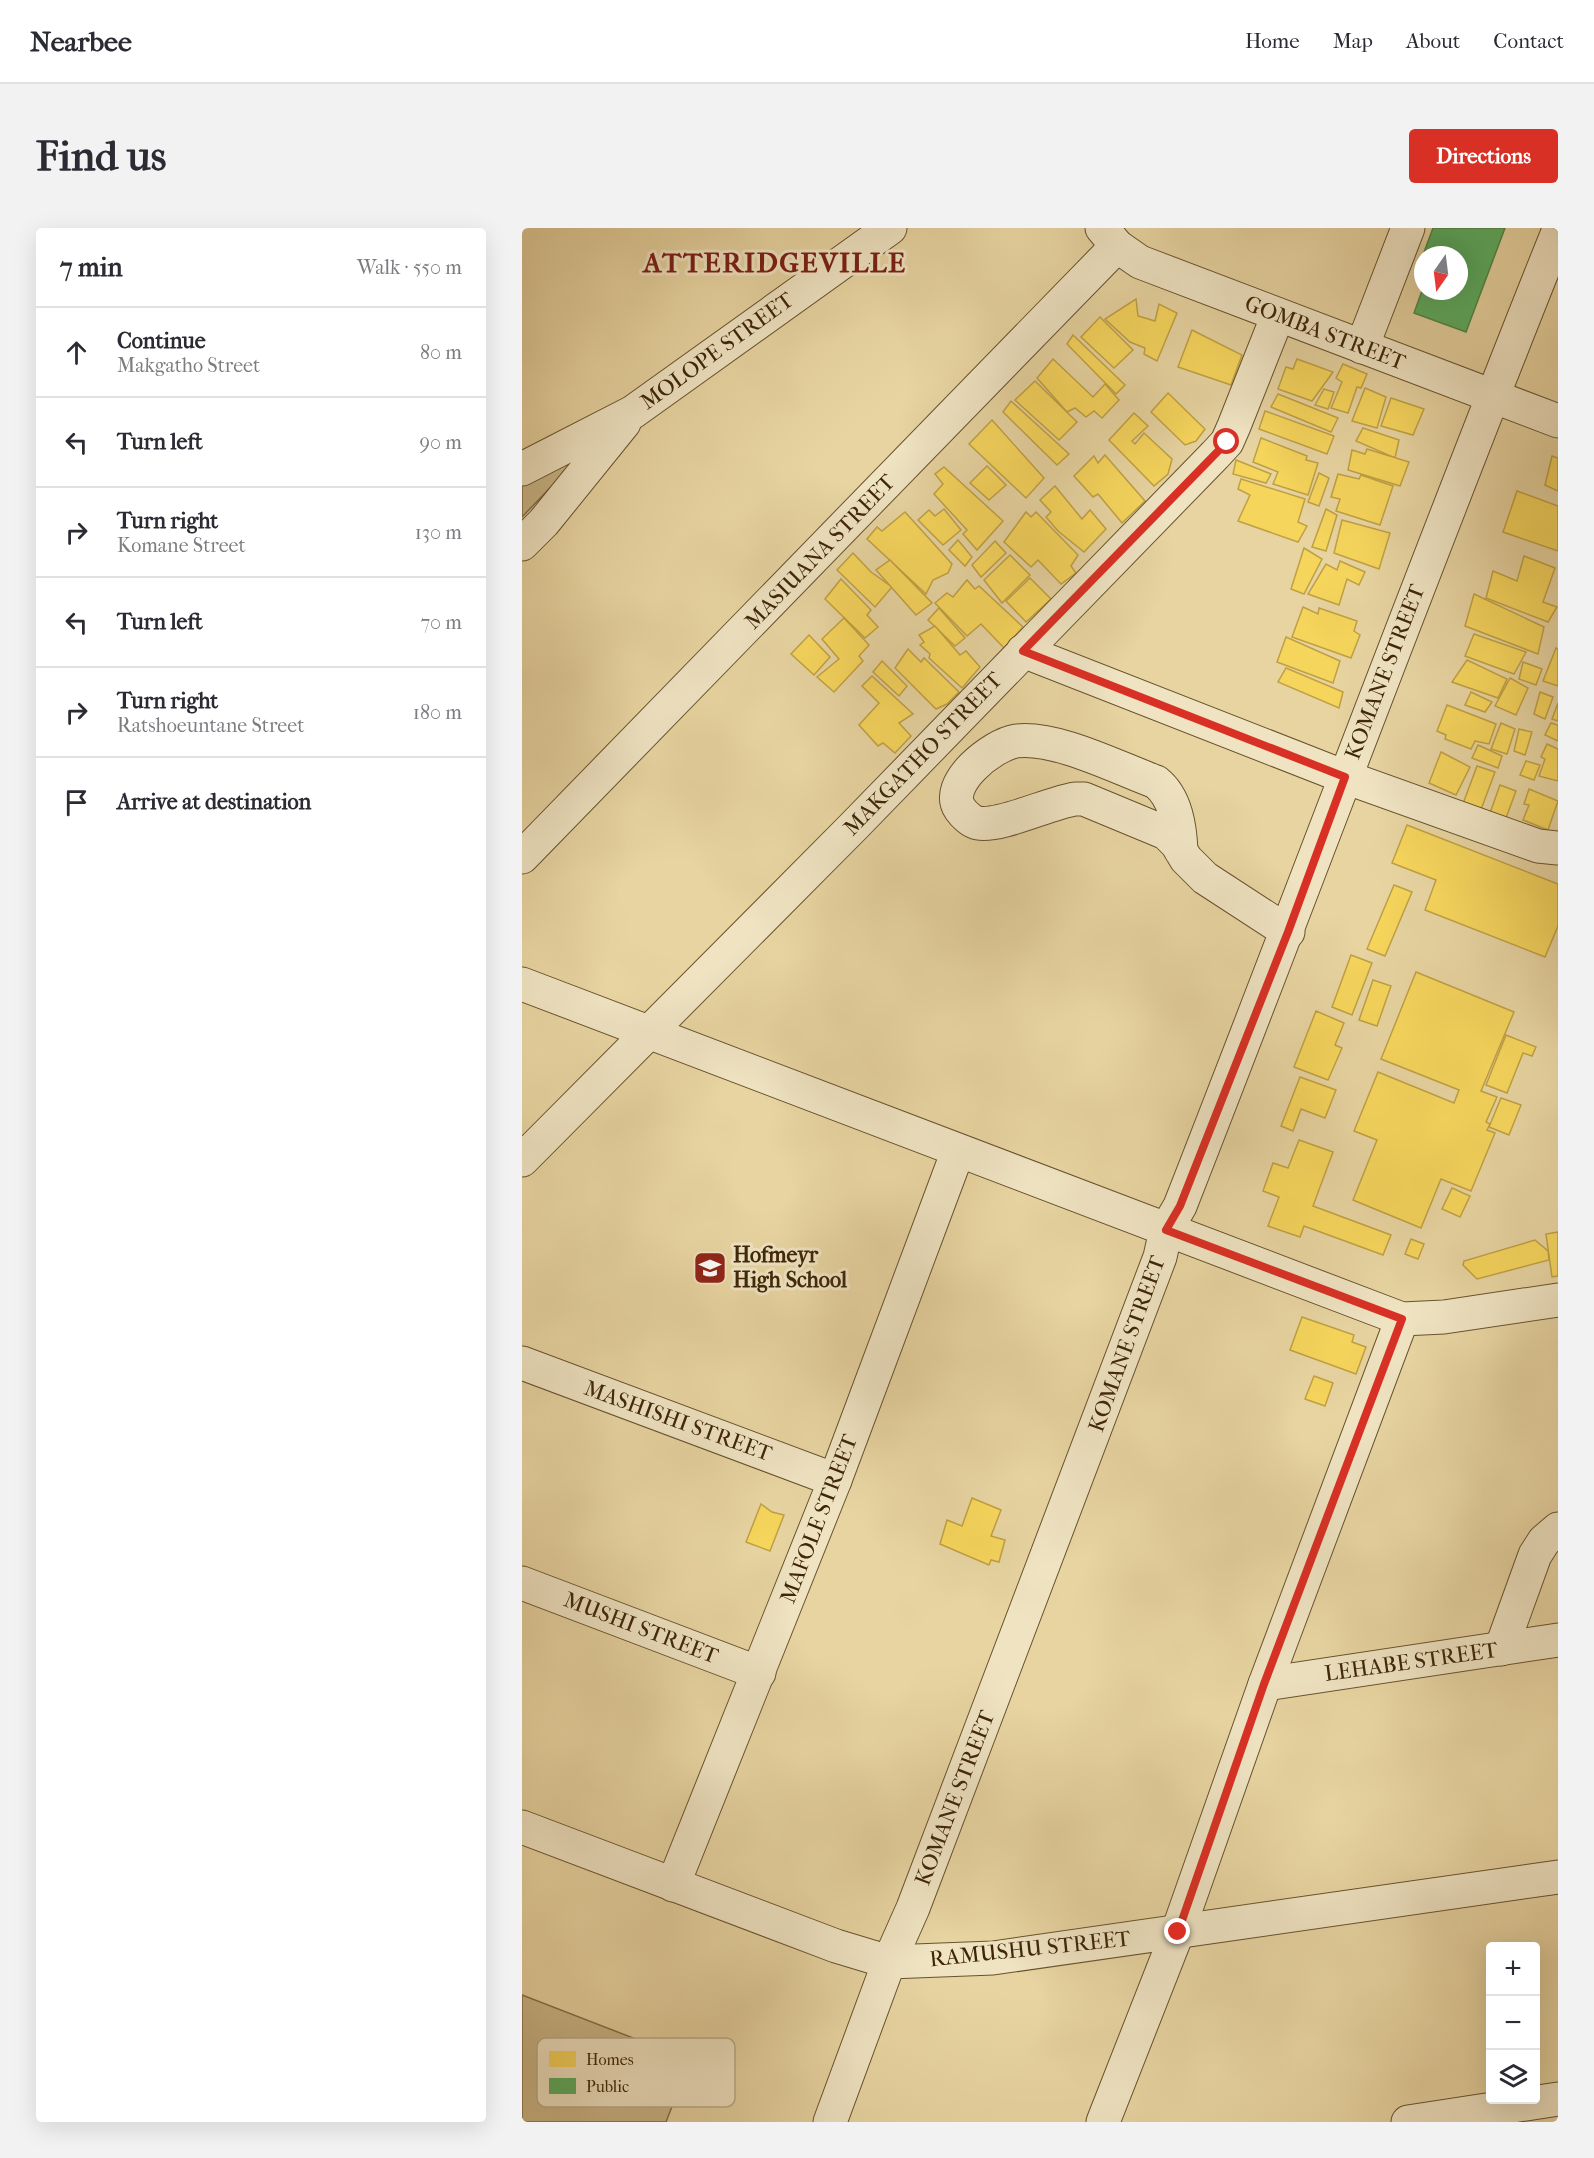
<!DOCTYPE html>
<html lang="en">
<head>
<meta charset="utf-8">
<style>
  body { margin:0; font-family:"IM FELL French Canon",serif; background:#f2f2f3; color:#2b2b33 }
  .controls { position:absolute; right:18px; bottom:18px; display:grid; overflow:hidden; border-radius:6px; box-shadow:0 6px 24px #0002 }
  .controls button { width:54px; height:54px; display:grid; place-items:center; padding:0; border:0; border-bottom:2px solid #e1e1e2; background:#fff; color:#2b2b33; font:30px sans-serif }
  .compass { position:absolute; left:892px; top:18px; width:54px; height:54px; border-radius:50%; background:#fff; box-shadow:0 6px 24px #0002; rotate:194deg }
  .stop { position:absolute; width:18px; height:18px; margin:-14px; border:4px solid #d93025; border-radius:50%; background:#fff }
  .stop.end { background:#d93025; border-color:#fff; box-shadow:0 2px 6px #0008 }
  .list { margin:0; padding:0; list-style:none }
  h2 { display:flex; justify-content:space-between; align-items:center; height:78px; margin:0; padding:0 24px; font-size:26px }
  h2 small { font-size:20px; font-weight:400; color:#7c7c81 }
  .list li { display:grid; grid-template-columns:39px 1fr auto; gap:18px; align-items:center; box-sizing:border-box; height:90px; padding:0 24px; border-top:2px solid #e1e1e2 }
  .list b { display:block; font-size:22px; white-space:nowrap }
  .list p { margin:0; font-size:20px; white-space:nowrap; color:#7c7c81 }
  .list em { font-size:20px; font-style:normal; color:#7c7c81 }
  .icon { flex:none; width:33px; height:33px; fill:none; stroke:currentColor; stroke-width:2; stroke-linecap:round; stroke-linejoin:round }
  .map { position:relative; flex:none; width:1036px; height:1894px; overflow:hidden; border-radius:6px }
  header { display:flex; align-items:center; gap:36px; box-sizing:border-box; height:84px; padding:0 30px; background:#fff; border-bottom:2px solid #e1e1e2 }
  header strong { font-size:28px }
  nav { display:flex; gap:33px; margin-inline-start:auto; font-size:21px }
  .intro { display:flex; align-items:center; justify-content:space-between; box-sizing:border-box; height:144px; padding:0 36px }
  h1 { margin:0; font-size:42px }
  .button { padding:15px 27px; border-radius:6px; background:#d93025; color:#fff; font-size:21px; font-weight:700 }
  main { display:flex; gap:36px; padding:0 36px }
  aside { flex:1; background:#fff; border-radius:6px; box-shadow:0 6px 24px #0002 }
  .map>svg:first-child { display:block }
</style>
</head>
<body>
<header>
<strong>Nearbee</strong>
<nav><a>Home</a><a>Map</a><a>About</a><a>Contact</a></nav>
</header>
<div class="intro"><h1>Find us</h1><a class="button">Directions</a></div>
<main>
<aside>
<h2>7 min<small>Walk · 550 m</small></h2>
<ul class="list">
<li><svg class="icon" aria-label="ahead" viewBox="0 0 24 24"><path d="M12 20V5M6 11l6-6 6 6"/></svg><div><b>Continue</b><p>Makgatho Street</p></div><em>80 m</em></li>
<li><svg class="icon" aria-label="left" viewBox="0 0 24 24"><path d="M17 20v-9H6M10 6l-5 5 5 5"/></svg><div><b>Turn left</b></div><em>90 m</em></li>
<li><svg class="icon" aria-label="right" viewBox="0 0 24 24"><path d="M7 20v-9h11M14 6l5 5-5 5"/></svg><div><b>Turn right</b><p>Komane Street</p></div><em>130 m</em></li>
<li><svg class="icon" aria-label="left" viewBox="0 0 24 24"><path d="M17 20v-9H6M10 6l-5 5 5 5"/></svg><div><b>Turn left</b></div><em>70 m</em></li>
<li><svg class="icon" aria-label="right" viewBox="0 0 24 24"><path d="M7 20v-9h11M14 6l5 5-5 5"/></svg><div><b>Turn right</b><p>Ratshoeuntane Street</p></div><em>180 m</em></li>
<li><svg class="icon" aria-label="arrive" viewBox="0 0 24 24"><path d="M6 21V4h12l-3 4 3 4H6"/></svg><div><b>Arrive at destination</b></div></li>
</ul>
</aside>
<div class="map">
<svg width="1036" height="1894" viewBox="0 0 1036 1894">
  <rect width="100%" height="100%" fill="#e7d4a1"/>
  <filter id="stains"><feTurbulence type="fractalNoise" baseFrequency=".00333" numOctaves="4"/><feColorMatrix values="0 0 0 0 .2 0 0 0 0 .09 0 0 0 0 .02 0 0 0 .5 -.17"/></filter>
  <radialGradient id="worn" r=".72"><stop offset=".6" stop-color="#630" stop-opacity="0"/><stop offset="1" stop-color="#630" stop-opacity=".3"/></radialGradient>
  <g fill="#cab687" stroke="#846e48" stroke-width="1.5">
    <polygon points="44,229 51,236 0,289 0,253"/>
    <polygon points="0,1767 168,1832 144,1894 0,1894"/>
  </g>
  <g fill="#f6d55c" stroke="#bfa043" stroke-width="1.5">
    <polygon points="614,71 616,88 633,93 637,76 655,85 635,133 622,126 623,120 608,114 583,91"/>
    <polygon points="578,89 611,122 592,140 559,109"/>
    <polygon points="670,102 720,127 709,157 656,139"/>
    <polygon points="551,107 603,157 594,166 545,116"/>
    <polygon points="531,131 571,169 583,156 597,172 580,190 572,183 564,189 553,180 545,184 515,150"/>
    <polygon points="775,131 811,144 790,173 756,161 764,139 771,141"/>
    <polygon points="821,136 845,146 839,160 835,159 826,185 809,180 820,154 814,150"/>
    <polygon points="513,153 555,194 537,212 493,172"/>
    <polygon points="843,160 864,169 855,200 830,193"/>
    <polygon points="802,161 812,164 806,181 793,177"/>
    <polygon points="646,165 683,201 674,213 663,217 629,184"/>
    <polygon points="756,166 816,190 809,204 749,179"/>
    <polygon points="869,170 902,181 891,207 859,198"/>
    <polygon points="489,173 547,226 535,237 481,184"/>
    <polygon points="743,183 812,208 805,226 737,201"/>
    <polygon points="612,185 626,198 610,213 613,216 622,205 650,231 646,246 632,258 587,212"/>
    <polygon points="470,192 522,250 504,270 447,216"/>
    <polygon points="841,200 877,212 873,230 834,213"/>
    <polygon points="739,210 785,228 784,232 796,235 786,267 751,256 756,244 731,234"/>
    <polygon points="845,221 887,234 878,258 826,242 830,222 843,226"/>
    <polygon points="583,227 623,273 600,295 576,266 571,269 552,248 572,228 576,235"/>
    <polygon points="1030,228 1036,230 1036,263 1023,257"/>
    <polygon points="714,232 749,246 744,255 711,246"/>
    <polygon points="465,238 484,257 467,272 448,255"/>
    <polygon points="422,239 481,293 455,322 441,306 445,302 412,266 421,256 413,246"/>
    <polygon points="797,245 807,250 797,278 786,274"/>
    <polygon points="816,246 837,251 839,247 871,258 858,297 814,283 818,271 809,269"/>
    <polygon points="719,251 783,271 776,294 785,298 776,314 716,293 728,267 716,261"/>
    <polygon points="533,258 560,291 568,282 584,301 562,324 536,303 524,289 529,284 518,272"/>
    <polygon points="995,263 1036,278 1036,323 981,304"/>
    <polygon points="422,281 439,302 421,317 396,292 407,282 413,288"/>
    <polygon points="804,281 815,287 804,323 790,319"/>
    <polygon points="383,284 430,336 426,345 411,352 404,366 345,311 355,299 360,303"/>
    <polygon points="504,284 509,289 514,284 556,327 549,338 554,345 539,356 516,332 509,339 482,314"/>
    <polygon points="820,292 868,305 857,341 812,325"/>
    <polygon points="436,312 450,329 443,338 427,322"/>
    <polygon points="473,313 484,325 459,349 450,337"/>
    <polygon points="782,320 800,331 782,366 769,361"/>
    <polygon points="331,325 349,344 370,359 353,379 315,342"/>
    <polygon points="488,327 508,347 480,375 462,352"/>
    <polygon points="1002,328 1033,340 1021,374 1035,379 1026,394 964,370 971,343 995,353"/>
    <polygon points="368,332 410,375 394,387 354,342"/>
    <polygon points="818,333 843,344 837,357 825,351 817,377 786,366 804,336 815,342"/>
    <polygon points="508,350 529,371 504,394 484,373"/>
    <polygon points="319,351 349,382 345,387 356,399 343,410 303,371"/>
    <polygon points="445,352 453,361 457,358 501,399 482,420 459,396 445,408 413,375 425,365 431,369"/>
    <polygon points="952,366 1022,399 1016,426 943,398"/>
    <polygon points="781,379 796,386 797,380 835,393 832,403 838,407 829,430 770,409"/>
    <polygon points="417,380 443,410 433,418 406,392"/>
    <polygon points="322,390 347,417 337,428 341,433 312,464 295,449 317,431 300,411"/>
    <polygon points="413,398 438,427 444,423 458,439 440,460 407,430 408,426 398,417 402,414 397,407"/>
    <polygon points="952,406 1004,424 992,446 943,428"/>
    <polygon points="287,407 308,429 292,447 269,426"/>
    <polygon points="764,409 818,433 811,455 755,434"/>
    <polygon points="1034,420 1036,421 1036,458 1021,453"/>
    <polygon points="386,421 399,434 402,430 437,464 425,476 414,481 373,440"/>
    <polygon points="945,432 985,451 976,470 930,454"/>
    <polygon points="360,433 385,458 377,468 351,444"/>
    <polygon points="1001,434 1020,441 1014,457 997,451"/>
    <polygon points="764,440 821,464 817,480 756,454"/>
    <polygon points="350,448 391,486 377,495 389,508 373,525 361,515 356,518 337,497 357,475 340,458"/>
    <polygon points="988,450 1006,460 994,487 973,478"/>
    <polygon points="949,464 970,474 963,484 943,477"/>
    <polygon points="1018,464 1031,469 1023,491 1012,486"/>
    <polygon points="1036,475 1036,493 1030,491"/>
    <polygon points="925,477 974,496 967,516 953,513 949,521 923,511 924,507 915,503"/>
    <polygon points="979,495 993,501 985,526 969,521"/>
    <polygon points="1029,495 1036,497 1036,513 1023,507"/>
    <polygon points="997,501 1010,504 1003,527 992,523"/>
    <polygon points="1025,516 1036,521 1036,553 1017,548 1023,531 1019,529"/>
    <polygon points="956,517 980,528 976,540 950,530"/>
    <polygon points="919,524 948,539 934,567 907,555"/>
    <polygon points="1004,533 1018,537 1012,552 998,547"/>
    <polygon points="955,538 973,544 957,587 939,581"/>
    <polygon points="978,557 994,563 984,590 968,585"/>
    <polygon points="1007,561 1036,573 1026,602 1001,592 1007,577 1002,576"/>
    <polygon points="885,597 1036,656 1036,698 1023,729 903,682 914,652 870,635"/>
    <polygon points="872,657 890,664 863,728 845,721"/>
    <polygon points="829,727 850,735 830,787 810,779"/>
    <polygon points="894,744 992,784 959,863 975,869 964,894 968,896 965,902 973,905 949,963 919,951 899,1000 831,972 855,912 832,903 856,844 932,875 937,862 859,831"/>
    <polygon points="851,752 869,758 855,798 837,792"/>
    <polygon points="794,783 822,795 813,817 820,820 806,852 772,839"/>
    <polygon points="984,807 1014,819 1010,828 1001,825 985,865 964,857"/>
    <polygon points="778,849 814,862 803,890 779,881 771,903 759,898"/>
    <polygon points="979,870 999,877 987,907 967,899"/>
    <polygon points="777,912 811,924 791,978 869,1007 861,1027 782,998 778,1009 746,998 757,969 741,963 751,935 766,940"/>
    <polygon points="930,960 948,968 938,989 920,981"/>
    <polygon points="1036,1004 1036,1048 1030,1049 1024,1006"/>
    <polygon points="889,1011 902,1016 896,1031 883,1026"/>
    <polygon points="1013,1012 1026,1023 1027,1032 955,1051 941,1037 942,1033"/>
    <polygon points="780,1089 832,1107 830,1114 844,1119 834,1146 768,1122"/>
    <polygon points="792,1148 811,1155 803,1178 783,1171"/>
    <polygon points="450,1270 479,1282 469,1308 483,1312 477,1334 469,1332 467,1337 418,1316 425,1292 440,1298"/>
    <polygon points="239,1276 250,1284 262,1287 248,1323 224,1314"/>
  </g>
  <polygon fill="#5aae61" stroke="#528546" stroke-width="1.5" points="911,0 983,0 944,104 892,85 901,60 901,63 937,63 937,27 901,27"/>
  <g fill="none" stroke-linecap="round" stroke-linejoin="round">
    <g stroke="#68522e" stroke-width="35">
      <g id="minor">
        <polyline points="580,0 595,18 618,34 1036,193"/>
        <polyline points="840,119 886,0"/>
        <polyline points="0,241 111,184 368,0"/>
        <polyline points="0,316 22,294 102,195"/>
        <polyline points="501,423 823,549 1016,618 1036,620"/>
        <path d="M659,623C658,599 654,570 634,554C596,540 534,508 494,513C470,517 421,556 438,581C442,587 450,594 456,595C479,599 527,575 553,571H562L644,605L655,616L664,631L683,650L766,704"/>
        <polyline points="0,629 595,18"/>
        <polyline points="0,756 880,1091 922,1089 1036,1072"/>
        <polyline points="0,932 332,598 693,227 705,214 712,198 756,87"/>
        <polyline points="0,1135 313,1252"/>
        <polyline points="0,1355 237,1445"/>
        <polyline points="979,1421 1013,1327 1022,1313 1036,1301"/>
        <polyline points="743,1456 1036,1412"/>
        <polyline points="0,1599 314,1718 367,1734 471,1730 1036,1649"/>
        <polyline points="151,1657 313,1252 436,923"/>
        <path d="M308,1894L367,1734L391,1680L638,1029L644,1002L658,978C785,654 906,327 1036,4"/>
        <polyline points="581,1894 656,1703 743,1456 880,1091"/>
        <polyline points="886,1894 1036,1871"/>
      </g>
    </g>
    <use href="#minor" stroke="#efe3c2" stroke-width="33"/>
  </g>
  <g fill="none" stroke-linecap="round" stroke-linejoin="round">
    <polyline stroke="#d93025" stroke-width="8" points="656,1704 742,1456 880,1091 644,1002 658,978 766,704 823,549 501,423 705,214"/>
  </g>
  <defs>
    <g id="school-square" transform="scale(1.725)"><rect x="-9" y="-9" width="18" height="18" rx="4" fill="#8f2418" stroke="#efe3c2"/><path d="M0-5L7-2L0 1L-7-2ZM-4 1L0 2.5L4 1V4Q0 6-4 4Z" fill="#fff"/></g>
  </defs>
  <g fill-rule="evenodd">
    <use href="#school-square" x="188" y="1040"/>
  </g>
  <g text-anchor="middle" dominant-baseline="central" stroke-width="6" stroke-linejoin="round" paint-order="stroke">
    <g font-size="22" fill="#3e2608" stroke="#efe3c2">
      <text transform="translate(803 105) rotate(21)">GOMBA STREET</text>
      <text transform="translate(195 123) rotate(-36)">MOLOPE STREET</text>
      <text transform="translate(298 324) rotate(-46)">MASIUANA STREET</text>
      <text transform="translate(863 444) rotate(-69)">KOMANE STREET</text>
      <text transform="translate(401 526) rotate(-46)">MAKGATHO STREET</text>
      <text transform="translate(605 1116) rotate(-70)">KOMANE STREET</text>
      <text transform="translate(156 1193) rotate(20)">MASHISHI STREET</text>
      <text transform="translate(297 1291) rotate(-69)">MAFOLE STREET</text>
      <text transform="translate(119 1400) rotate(21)">MUSHI STREET</text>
      <text transform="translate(889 1434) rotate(-8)">LEHABE STREET</text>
      <text transform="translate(433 1570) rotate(-69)">KOMANE STREET</text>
      <text transform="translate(508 1721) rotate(-6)">RAMUSHU STREET</text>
    </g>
    <g font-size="22" font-weight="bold" fill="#3e2608" stroke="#efe3c2" text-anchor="start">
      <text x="211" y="1027">Hofmeyr<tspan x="211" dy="25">High School</tspan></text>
    </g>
    <g font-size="28" font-weight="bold" letter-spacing="1.5" fill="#7a1f14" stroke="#efe3c2">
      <text x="253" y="34">ATTERIDGEVILLE</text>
    </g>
  </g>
  <rect x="15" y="1810" width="198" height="69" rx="9" fill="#efe3c2" stroke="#baaa8a" stroke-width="1.5"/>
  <rect x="27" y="1823" width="27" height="16" fill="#f6d55c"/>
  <rect x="27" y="1850" width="27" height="16" fill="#5aae61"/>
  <g font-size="16" fill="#3e2608">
    <text x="64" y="1837">Homes</text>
    <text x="64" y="1864">Public</text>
  </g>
  <rect width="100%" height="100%" filter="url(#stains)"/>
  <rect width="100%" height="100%" fill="url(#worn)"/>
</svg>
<div class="controls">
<button>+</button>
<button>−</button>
<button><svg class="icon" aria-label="layers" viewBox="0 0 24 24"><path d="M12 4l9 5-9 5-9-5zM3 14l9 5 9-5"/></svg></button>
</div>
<svg class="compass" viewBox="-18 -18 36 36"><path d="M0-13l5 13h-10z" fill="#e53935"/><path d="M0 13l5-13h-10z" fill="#7c7c81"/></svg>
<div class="stop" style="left:705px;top:214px"></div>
<div class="stop end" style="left:656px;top:1704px"></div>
</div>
</main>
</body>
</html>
